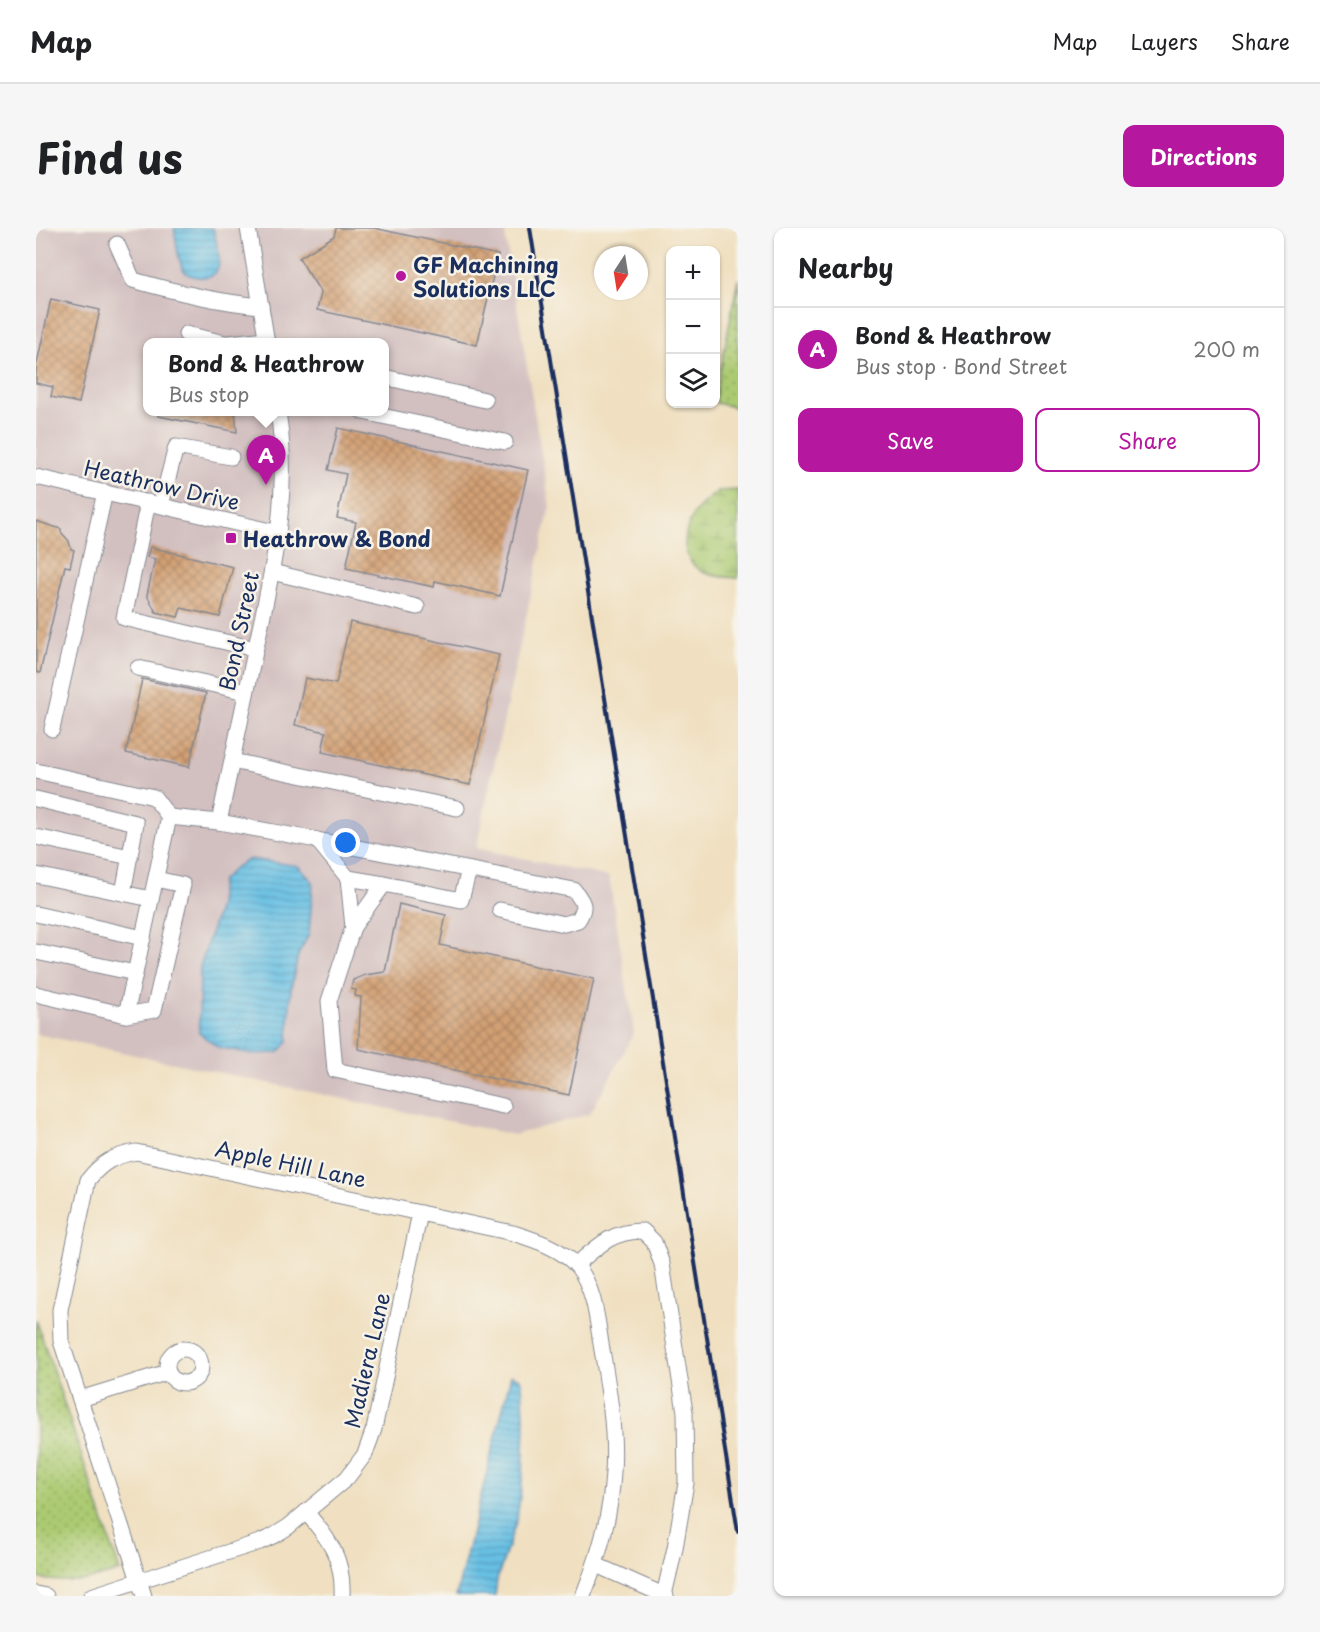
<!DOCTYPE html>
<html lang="en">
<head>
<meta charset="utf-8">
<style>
  body { margin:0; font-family:"Playpen Sans",sans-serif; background:#f6f6f6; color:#202124 }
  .controls { position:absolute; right:18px; top:18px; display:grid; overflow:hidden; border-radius:12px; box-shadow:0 2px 4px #0004 }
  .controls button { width:54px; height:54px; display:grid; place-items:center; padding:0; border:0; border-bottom:2px solid #e0e0e0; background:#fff; color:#202124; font:30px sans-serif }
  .compass { position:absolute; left:558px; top:18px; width:54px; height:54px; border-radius:50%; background:#fff; box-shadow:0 2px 4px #0004; rotate:192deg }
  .you { position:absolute; left:310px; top:615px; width:21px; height:21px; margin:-15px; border:4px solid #fff; border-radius:50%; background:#1a73e8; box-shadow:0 0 0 9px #1a73e833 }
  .badge { display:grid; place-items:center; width:39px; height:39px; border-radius:50%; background:#b5179e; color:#fff; font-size:20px; font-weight:700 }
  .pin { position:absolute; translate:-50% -50px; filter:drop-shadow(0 2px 3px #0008) }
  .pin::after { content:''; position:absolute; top:32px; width:21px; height:18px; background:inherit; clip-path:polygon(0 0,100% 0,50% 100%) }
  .popup { position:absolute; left:107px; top:110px; width:246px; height:78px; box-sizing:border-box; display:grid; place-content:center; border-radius:12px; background:#fff; filter:drop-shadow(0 2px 4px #0005); font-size:20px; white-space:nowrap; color:#757577 }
  .popup b { font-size:22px; color:#202124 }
  .popup::after { content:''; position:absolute; left:50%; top:100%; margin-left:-12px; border:12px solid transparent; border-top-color:#fff }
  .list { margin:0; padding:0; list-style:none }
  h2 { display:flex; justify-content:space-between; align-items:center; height:78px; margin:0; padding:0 24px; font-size:26px }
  h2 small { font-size:20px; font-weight:400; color:#757577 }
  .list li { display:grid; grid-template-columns:39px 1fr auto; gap:18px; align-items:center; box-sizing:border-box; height:84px; padding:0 24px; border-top:2px solid #e0e0e0 }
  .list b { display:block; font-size:22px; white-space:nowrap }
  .list p { margin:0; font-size:20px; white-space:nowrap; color:#757577 }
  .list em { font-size:20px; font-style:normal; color:#757577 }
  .actions { display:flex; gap:12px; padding:18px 24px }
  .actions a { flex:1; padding:14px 0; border:2px solid #b5179e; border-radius:12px; text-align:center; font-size:21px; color:#b5179e }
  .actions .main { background:#b5179e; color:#fff }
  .icon { flex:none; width:33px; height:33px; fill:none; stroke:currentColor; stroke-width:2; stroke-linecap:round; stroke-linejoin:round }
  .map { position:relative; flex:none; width:702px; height:1368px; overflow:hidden; border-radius:12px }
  header { display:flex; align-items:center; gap:36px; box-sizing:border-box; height:84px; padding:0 30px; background:#fff; border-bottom:2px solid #e0e0e0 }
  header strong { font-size:28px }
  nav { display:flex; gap:33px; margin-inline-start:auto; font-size:21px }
  .intro { display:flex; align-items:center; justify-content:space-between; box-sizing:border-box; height:144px; padding:0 36px }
  h1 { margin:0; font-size:42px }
  .button { padding:15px 27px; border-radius:12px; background:#b5179e; color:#fff; font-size:21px; font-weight:700 }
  main { display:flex; gap:36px; padding:0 36px }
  aside { flex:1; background:#fff; border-radius:12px; box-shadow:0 2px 4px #0004 }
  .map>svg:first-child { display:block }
</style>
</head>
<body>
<header>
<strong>Map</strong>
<nav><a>Map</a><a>Layers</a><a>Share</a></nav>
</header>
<div class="intro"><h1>Find us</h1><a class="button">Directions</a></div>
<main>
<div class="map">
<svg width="702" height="1368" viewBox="0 0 702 1368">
  <defs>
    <pattern id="wetland-marsh" width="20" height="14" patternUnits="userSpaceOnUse" patternTransform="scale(1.5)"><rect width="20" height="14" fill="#abca71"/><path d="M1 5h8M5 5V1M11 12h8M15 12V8" fill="none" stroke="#8aa460"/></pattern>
    <pattern id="park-dots" width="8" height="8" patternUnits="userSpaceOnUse" patternTransform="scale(1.5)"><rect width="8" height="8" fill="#abca71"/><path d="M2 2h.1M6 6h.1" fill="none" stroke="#8aa460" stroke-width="1.8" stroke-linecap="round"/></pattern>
    <pattern id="water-rules" width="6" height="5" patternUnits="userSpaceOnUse" patternTransform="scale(1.5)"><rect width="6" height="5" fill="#67c0e4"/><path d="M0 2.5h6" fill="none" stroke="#549cbc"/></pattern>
    <pattern id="building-cross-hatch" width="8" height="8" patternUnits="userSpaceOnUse" patternTransform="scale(1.5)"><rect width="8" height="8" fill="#d3a073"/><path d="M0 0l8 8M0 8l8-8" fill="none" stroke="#aa8362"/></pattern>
  </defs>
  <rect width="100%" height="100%" fill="#f7f3e8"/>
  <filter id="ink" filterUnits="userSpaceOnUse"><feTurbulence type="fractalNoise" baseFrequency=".0167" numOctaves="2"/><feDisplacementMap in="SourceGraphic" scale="12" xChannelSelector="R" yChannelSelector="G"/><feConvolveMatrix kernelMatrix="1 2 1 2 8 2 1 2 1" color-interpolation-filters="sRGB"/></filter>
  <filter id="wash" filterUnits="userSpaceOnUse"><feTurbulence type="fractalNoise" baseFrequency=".008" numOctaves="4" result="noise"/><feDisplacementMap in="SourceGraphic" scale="24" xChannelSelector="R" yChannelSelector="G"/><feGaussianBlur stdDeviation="1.35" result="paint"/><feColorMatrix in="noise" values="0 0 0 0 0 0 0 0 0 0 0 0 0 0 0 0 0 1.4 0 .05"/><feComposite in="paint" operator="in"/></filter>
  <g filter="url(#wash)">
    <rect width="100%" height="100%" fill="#f0e0c1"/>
    <path fill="#d2bfc0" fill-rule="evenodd" d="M0,0H468L514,278L440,620L573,649L598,805L554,886L478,907L0,806ZM112,115H348V184H112Z"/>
    <path fill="url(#wetland-marsh)" stroke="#637c68" stroke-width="1.5" d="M702,262V350C691,349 675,349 665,343C637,325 650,288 672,271C675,269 679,265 683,263C689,262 696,263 702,262Z"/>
    <g fill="url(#park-dots)" stroke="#637c68" stroke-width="1.5">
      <polygon points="702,51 702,180 680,175 680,165"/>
      <path d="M0,1091L84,1343C50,1354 36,1356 0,1350Z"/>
    </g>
    <g fill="url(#water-rules)" stroke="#4178a1" stroke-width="1.5">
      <path d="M138,0H177C181,19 194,52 163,49C157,49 150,46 147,41C140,29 141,13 138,0Z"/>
      <polygon points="214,631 262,638 277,654 273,706 262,727 255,760 252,814 242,825 215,826 182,819 163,805 164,739 183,678 185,653 201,638"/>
      <polygon points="475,1147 484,1151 486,1156 489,1200 487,1246 481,1291 461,1352 459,1368 420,1368"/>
    </g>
    <g id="blocks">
      <g fill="url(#building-cross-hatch)">
        <polygon points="300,0 338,0 462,27 441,117 281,82 285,65 263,30 298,8"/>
        <polygon points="15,71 64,82 43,175 15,169 17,159 0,155 0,140"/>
        <polygon points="122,183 199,183 201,204 122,188"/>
        <polygon points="302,200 492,242 464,368 399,353 398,359 310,340 320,294 301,290 310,246 292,242"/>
        <polygon points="0,293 25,301 25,304 33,313 35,321 38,322 34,339 29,338 4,445 0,444"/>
        <polygon points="114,319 197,339 184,389 145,380 142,389 120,384 111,367 119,331 111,329"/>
        <polygon points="314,394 463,427 434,557 286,524 290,504 259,497 269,450 300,456"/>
        <polygon points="106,451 170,465 153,539 90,525"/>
        <polygon points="363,676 410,687 404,717 558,751 533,867 322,821 325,769 319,768 320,762 315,761 317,752 329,747 349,744"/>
      </g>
    </g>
  </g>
  <g filter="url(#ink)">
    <use href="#blocks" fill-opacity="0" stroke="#868890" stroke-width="1.5"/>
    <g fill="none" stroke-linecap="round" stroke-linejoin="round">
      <g stroke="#868890" stroke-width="17">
        <g id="minor">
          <polyline points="212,0 231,115"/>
          <path d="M81,16L97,52C139,64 181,74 225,78"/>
          <polyline points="150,106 189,115"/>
          <polyline points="193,115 230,111"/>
          <polyline points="348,149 449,172"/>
          <polyline points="327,184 469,214"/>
          <polyline points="0,249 243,305"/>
          <polyline points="112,274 88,390 219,421"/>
          <polyline points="125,277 140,219 195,229"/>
          <polyline points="236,344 381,379"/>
          <polyline points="102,440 210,464"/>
          <polyline points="16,501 69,264"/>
          <polyline points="196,533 421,580"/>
          <polyline points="0,543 118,569 133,589 90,787"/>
          <polyline points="0,571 100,595 87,665"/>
          <polyline points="133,589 183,594 281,612 312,650 317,699 293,773 299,842 467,878"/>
          <path d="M183,594C195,535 208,477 220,419C237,341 255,264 242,184"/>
          <polyline points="0,609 94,629"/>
          <path d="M281,612L538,662C547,674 551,678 542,692L528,696L464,682"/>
          <polyline points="0,647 115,671"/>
          <polyline points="312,650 348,656"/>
          <polyline points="0,686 107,710"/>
          <polyline points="317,699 348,656 425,672 433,642"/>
          <polyline points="0,724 99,745"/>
          <polyline points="0,766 90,787 118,782 147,657 120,651"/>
          <path d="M540,1037C562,1018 576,1003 607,1003L618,1014L626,1036L649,1184L650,1255L639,1320L628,1367"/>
          <circle cx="148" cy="1138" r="17"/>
          <polyline points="44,1171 132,1144"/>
          <path d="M270,1284C293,1311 308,1331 306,1368"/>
          <polyline points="560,1337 630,1368"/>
          <polyline points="0,1366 10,1368"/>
          <polyline points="55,1368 224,1314 239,1307 252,1299 311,1250 329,1226 338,1201 384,985"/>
          <path d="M108,1368L25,1113L24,1082L52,952C66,934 78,928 100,924L477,1005C499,1012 525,1020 541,1038C558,1059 561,1090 565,1116C572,1157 580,1202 577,1244C575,1286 563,1329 547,1368"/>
        </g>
      </g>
      <use href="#minor" stroke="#fff" stroke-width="15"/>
      <polyline stroke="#1b2f5e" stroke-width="4" points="494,0 702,1304"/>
    </g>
  </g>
  <g fill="#b5179e" stroke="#f7f3e8" stroke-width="2">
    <circle cx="365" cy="48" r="6"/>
    <rect x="189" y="304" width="12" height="12" rx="3"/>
  </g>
  <g text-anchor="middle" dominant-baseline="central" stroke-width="5" stroke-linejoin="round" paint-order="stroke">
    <g font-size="21" font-weight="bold" fill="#1b2f5e" stroke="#f7f3e8" text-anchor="start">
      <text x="377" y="36">GF Machining<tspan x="377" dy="24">Solutions LLC</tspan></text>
      <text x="207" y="310">Heathrow &amp; Bond</text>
    </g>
    <g font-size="21" fill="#1b2f5e" stroke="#f7f3e8">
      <text transform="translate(126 256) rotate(13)">Heathrow Drive</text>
      <text transform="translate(202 403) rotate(-78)">Bond Street</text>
      <text transform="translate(255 935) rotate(12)">Apple Hill Lane</text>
      <text transform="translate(330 1132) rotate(-77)">Madiera Lane</text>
    </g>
  </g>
</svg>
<div class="controls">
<button>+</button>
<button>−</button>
<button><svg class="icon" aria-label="layers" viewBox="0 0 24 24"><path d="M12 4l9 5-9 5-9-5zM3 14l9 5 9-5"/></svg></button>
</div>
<svg class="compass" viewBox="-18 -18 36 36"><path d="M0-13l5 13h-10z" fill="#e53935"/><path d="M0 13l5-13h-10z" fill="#757577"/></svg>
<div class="you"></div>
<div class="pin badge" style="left:230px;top:257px">A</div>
<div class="popup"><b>Bond &amp; Heathrow</b>Bus stop</div>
</div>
<aside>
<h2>Nearby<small></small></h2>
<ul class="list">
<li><span class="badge">A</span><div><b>Bond &amp; Heathrow</b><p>Bus stop · Bond Street</p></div><em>200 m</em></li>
</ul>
<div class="actions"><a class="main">Save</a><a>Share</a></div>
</aside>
</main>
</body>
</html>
